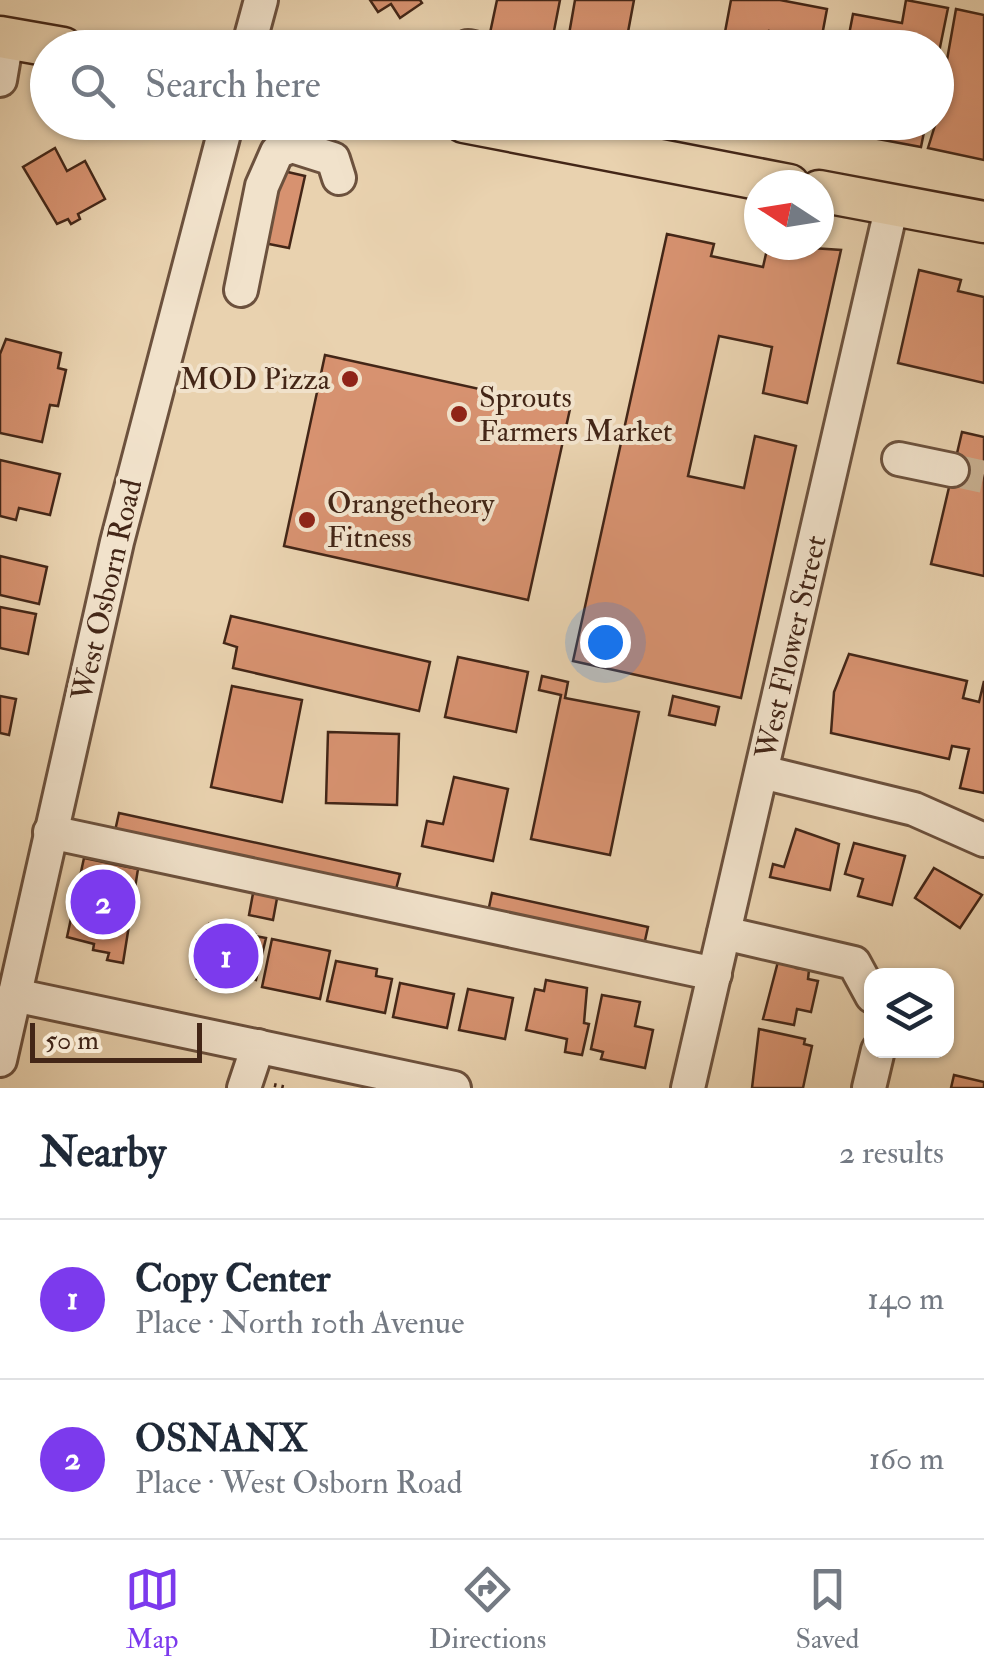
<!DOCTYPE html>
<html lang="en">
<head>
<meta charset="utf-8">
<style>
  body { margin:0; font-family:"IM FELL Double Pica",serif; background:#f2f2f3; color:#1f2937 }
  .controls { position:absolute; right:30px; bottom:30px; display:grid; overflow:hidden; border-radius:20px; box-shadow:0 2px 8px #0004 }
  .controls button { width:90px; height:90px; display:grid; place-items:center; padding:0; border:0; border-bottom:2px solid #e0e1e3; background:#fff; color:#1f2937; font:50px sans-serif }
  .compass { position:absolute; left:744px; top:170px; width:90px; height:90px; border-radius:50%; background:#fff; box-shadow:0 2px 8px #0004; rotate:282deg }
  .scale { position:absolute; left:30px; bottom:25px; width:172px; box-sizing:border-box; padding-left:10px; border:5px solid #432617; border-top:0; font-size:28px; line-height:35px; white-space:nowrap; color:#432617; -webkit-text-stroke:8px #f1e2cb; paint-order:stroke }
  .you { position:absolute; left:605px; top:642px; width:35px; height:35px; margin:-25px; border:8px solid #fff; border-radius:50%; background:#1a73e8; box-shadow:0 0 0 15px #1a73e833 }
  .badge { display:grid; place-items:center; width:65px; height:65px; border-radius:50%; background:#7c3aed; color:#fff; font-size:32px; font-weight:700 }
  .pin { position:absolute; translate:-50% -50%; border:5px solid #fff; box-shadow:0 2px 10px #0006 }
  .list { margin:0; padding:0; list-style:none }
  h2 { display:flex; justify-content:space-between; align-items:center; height:130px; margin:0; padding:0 40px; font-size:42px }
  h2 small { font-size:32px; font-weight:400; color:#747a83 }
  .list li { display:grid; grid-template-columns:65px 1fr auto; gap:30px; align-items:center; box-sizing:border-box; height:160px; padding:0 40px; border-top:2px solid #e0e1e3 }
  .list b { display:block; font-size:38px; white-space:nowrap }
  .list p { margin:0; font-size:32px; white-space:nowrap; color:#747a83 }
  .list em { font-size:32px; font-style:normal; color:#747a83 }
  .icon { flex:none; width:55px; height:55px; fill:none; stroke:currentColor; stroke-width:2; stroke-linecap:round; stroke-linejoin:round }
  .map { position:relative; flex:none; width:984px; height:1088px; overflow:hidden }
  .search { position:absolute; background:#fff; box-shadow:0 2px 8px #0004; left:30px; right:30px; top:30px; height:110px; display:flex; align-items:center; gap:25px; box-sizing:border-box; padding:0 35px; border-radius:55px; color:#747a83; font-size:38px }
  .sheet { height:450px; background:#fff }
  nav { display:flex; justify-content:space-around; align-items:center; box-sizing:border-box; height:140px; border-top:2px solid #e0e1e3; background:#fff; font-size:28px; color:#747a83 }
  nav a { display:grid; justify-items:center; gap:5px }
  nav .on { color:#7c3aed }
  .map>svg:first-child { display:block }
</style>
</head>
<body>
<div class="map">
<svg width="984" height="1088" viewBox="0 0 984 1088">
  <rect width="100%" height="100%" fill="#e9d2af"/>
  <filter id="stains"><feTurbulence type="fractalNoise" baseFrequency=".002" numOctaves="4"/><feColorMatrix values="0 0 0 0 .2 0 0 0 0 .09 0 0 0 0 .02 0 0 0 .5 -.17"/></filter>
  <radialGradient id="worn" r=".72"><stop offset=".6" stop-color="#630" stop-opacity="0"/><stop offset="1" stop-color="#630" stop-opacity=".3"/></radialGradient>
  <g fill="#d79270" stroke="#432617" stroke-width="2.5">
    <polygon points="370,0 420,0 422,3 400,18 391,4 378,12"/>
    <polygon points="497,0 560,0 552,41 543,39 542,43 490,33"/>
    <polygon points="575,0 634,0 625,48 560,48 562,38 568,40"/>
    <polygon points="731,0 780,0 827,9 821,41 769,31 766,48 722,48"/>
    <polygon points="906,0 948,8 936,67 936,48 847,45 853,14 902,23"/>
    <polygon points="956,9 984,15 984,160 928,148 936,122"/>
    <polygon points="820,122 926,122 921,147 819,128"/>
    <polygon points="55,148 67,171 85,161 105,199 78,214 80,219 71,224 68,219 57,224 23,167"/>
    <polygon points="279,170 305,176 289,248 264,243"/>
    <polygon points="667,234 714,244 711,256 763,267 768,245 841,250 807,403 763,393 772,347 719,336 688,476 744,488 755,436 796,446 741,698 573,661"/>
    <polygon points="919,270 961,280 958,291 984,297 984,383 898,363"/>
    <polygon points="6,339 61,353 58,368 66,370 58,406 50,405 42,442 0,433 0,354"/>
    <polygon points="325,355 570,409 528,600 284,546"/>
    <polygon points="962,432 984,437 984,576 931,564"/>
    <polygon points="0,460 60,474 50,515 19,508 16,520 0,516"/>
    <polygon points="0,556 47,567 39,604 0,595"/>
    <polygon points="0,607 36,614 28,654 0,648"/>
    <polygon points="231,616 430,662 419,711 233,668 237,647 224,643"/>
    <polygon points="849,654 967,681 963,698 979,702 984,681 984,793 960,788 969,749 952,746 949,759 831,733 834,692"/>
    <polygon points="458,657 528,672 516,732 445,717"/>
    <polygon points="542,676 568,682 565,698 639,712 610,855 531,839 561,695 539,690"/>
    <polygon points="232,686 302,700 282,802 211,787"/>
    <polygon points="0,696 16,699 9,735 0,733"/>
    <polygon points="673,696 719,707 715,725 669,715"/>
    <polygon points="328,732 399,734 397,805 326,803"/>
    <polygon points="454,777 508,789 493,861 422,846 427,821 443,824"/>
    <polygon points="119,813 400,874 395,893 115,831"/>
    <polygon points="796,829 839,844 830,890 770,877 773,864 784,867"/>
    <polygon points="854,843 905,856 892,905 858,896 863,879 845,874"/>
    <polygon points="84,858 138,869 123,963 107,960 109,953 93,950 94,944 67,937"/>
    <polygon points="934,868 982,895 960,928 915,898"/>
    <polygon points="254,888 278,893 273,920 249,915"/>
    <polygon points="492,893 648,927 644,945 488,912"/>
    <polygon points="209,924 255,934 244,986 197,979"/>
    <polygon points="255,936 266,938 256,980 246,977"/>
    <polygon points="272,939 330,951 320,999 262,987"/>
    <polygon points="780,954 798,958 796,968 809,970 808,979 818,981 811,1012 797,1009 794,1025 763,1019"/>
    <polygon points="336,961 377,969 376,976 392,979 385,1013 327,1001"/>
    <polygon points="546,980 587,988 584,1023 589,1024 582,1055 565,1052 567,1039 526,1030 535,989 544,991"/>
    <polygon points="400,983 454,994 447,1028 393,1017"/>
    <polygon points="468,989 513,998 505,1039 459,1030"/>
    <polygon points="602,995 640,1002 635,1026 653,1030 645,1068 601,1059 603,1052 591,1049"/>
    <polygon points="759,1029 805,1039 804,1044 812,1046 803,1088 752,1088"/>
    <polygon points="954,1075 984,1082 984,1088 951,1088"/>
  </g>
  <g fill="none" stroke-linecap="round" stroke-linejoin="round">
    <polyline stroke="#c8b091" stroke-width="32" stroke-dasharray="32 16" stroke-linecap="butt" points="952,470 984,477"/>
    <g stroke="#6c513d" stroke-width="38">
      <g id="minor">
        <polyline points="468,47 473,48"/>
        <polyline points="248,48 261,0"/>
        <polyline points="0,80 7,39"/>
        <polyline points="241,290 262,186 277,152 292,146 333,159 339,178"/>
        <polyline points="899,459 952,470"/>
        <polyline points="762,772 914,809 984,840"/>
        <polyline points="50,832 715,974"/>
        <polyline points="724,933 854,963 872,996"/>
        <polyline points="14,995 454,1088"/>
        <polyline points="0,1060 117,542 227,122"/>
        <polyline points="244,1088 258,1046"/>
        <polyline points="688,1088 892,205"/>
        <polyline points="869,1088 878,1050"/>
      </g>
    </g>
    <g stroke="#432617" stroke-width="45">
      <g id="major">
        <polyline points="0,37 63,48"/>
        <polyline points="464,122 789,185"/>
        <polyline points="819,191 984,222"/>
      </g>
    </g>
    <polyline stroke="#432617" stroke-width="4" stroke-dasharray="2.5 5" stroke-linecap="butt" points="274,1085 288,1088"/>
    <use href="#minor" stroke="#f1e2cb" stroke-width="32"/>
    <use href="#major" stroke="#e9d2af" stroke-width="40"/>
  </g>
  <g fill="#8f2418" stroke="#f1e2cb" stroke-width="4">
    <circle cx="350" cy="379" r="10"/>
    <circle cx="459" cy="414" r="10"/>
    <circle cx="307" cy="520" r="10"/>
  </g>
  <g text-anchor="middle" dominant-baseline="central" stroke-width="8" stroke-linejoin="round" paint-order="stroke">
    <g font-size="30" fill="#432617" stroke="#f1e2cb" text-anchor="start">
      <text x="330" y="379" text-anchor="end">MOD Pizza</text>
      <text x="479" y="397">Sprouts<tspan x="479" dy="34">Farmers Market</tspan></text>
      <text x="327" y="503">Orangetheory<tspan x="327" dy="34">Fitness</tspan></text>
    </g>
    <g font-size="30" fill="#432617" stroke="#f1e2cb">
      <text transform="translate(107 590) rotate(-77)">West Osborn Road</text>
      <text transform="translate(791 647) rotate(-77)">West Flower Street</text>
    </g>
  </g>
  <rect width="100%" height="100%" filter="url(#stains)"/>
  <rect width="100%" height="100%" fill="url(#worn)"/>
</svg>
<div class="controls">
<button><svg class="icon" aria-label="layers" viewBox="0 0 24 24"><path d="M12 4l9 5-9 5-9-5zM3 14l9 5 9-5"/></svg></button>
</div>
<svg class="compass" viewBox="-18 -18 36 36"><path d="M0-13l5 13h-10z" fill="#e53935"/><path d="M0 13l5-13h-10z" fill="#747a83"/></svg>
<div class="scale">50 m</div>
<div class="you"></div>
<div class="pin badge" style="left:226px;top:956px">1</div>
<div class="pin badge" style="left:103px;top:902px">2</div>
<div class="search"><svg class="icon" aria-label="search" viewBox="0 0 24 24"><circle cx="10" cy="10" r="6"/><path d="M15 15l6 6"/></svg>Search here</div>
</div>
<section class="sheet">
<h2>Nearby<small>2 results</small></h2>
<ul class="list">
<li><span class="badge">1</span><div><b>Copy Center</b><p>Place · North 10th Avenue</p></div><em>140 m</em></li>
<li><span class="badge">2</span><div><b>OSNANX</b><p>Place · West Osborn Road</p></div><em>160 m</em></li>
</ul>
</section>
<nav>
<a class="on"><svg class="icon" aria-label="map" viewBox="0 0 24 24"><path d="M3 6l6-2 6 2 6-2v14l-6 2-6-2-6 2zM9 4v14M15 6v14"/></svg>Map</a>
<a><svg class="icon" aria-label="directions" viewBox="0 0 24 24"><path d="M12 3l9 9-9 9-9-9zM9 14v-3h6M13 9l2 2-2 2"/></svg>Directions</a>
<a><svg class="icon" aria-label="saved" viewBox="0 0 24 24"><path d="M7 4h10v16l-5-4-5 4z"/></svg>Saved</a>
</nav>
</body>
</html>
